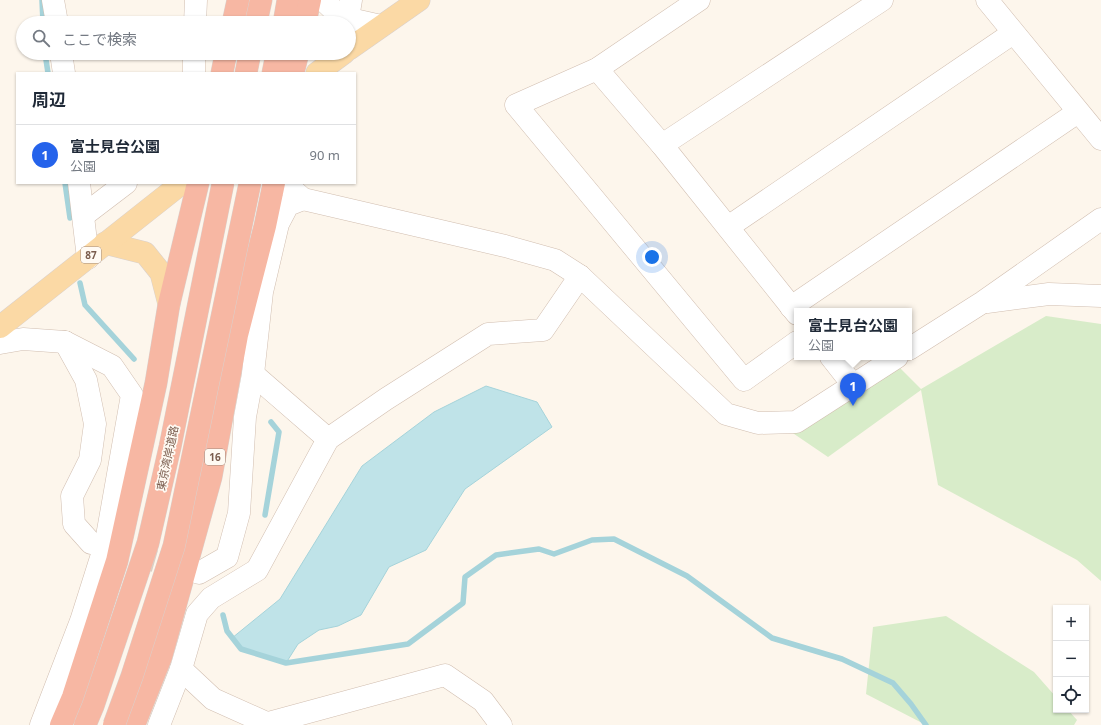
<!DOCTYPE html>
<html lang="ja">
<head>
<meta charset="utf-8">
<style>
  body { margin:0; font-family:"Noto Sans","Noto Sans JP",sans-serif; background:#f2f2f3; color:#1f2937 }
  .controls { position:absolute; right:12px; bottom:12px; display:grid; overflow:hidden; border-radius:0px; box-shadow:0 1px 3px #0004 }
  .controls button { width:36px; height:36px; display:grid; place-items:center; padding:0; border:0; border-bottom:1px solid #e0e1e3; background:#fff; color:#1f2937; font:20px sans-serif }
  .you { position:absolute; left:652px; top:257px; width:14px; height:14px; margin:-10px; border:3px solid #fff; border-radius:50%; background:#1a73e8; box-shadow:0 0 0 6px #1a73e833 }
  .badge { display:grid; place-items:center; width:26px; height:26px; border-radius:50%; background:#2563eb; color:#fff; font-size:13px; font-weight:700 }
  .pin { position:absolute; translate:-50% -33px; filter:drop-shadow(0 1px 2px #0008) }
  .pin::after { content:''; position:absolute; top:21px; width:14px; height:12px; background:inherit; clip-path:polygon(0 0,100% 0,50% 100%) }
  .popup { position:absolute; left:794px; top:308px; width:118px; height:52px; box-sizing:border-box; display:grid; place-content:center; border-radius:0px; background:#fff; filter:drop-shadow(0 1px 3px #0005); font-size:13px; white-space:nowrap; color:#747a83 }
  .popup b { font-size:15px; color:#1f2937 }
  .popup::after { content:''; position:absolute; left:50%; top:100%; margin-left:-8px; border:8px solid transparent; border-top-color:#fff }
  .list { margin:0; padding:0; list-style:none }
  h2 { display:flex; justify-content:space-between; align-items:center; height:52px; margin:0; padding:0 16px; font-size:17px }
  h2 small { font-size:13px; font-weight:400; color:#747a83 }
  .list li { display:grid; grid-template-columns:26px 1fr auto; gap:12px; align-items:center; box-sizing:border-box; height:60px; padding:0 16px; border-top:1px solid #e0e1e3 }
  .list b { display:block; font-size:15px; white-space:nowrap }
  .list p { margin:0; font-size:13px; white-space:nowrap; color:#747a83 }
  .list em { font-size:13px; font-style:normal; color:#747a83 }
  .icon { flex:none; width:22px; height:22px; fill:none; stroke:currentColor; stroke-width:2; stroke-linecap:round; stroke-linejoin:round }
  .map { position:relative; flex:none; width:1101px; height:725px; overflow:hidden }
  .search { position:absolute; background:#fff; box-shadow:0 1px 3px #0004; left:16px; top:16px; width:340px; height:44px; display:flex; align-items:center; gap:10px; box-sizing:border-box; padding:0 14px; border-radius:22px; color:#747a83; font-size:15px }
  .panel { position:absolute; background:#fff; box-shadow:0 1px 3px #0004; left:16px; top:72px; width:340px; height:112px; border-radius:0px }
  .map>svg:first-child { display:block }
</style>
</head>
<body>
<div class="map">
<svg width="1101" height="725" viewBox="0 0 1101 725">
  <rect width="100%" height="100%" fill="#fdf6ec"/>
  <g fill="#d8ecc9">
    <polygon points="1046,316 1101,324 1101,581 1077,560 938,485 921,390 828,457 778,423 892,360 921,389"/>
    <polygon points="946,616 1034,672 1056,697 1056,710 1068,710 1077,720 1074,725 926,725 866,694 873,627"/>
  </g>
  <polygon fill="#bfe3e8" stroke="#a5d3da" points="486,386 537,402 552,427 465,489 426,550 389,567 361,615 338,626 319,630 298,644 286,663 241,649 232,638 280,599 362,466 434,412"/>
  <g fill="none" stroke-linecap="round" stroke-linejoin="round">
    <g stroke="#a5d3da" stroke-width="5.5">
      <polyline points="42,0 43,23"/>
      <polyline points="45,53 48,73"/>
      <polyline points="65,183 70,218"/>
      <polyline points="80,283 85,305 134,359"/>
      <polyline points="265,515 279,432 271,422"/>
      <polyline points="223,615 227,631 241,649 286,663 408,644 463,603 465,577 496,555 539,549 554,554 592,540 614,539 687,576 772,638 842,659 893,683 911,704 926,725"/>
    </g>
    <polyline stroke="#dcd0c4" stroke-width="22" stroke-dasharray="22 11" stroke-linecap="butt" points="102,546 186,570"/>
    <g stroke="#d1beb0" stroke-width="23">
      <g id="minor">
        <polyline points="53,0 57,23"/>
        <polyline points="323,0 341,17 381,26"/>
        <polyline points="699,0 597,69 516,105 744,380 797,342"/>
        <polyline points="987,0 1101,139"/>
        <polyline points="348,18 351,0"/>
        <polyline points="195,23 196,0"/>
        <polyline points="61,53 64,73"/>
        <polyline points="597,69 662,145 797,314"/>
        <polyline points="194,73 194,53"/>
        <polyline points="662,145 882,0"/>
        <polyline points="79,183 88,258"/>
        <polyline points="285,183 303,199 505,246 555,260 580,276 726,414 758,423 796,422 897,357"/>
        <polyline points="84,215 126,183"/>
        <polyline points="728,227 1013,33"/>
        <polyline points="987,302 1049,294 1101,296"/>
        <polyline points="791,307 1078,112"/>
        <polyline points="65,342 86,380 95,424 90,460 72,496 74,524 91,543"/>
        <polyline points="0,343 23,339 65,342 112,366 132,395 106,542 81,621 41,725"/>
        <polyline points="909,349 983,302 1101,219"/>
        <polyline points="831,357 853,385"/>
        <polyline points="253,374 328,439"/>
        <polyline points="199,573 227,557 239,513 245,417 253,374 262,292 278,224 288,205 303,199"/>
        <polyline points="159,725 181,669"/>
        <polyline points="267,725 268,723 445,675 483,701 501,725"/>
        <polyline points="271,725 213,699 181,669 197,614 211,598 257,570 328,439 386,399 488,334 543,330 580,276"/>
      </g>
    </g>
    <g stroke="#dad1cd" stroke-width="23">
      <g id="major">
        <polyline points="349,49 419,0"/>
        <polyline points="317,73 344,53"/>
        <polyline points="105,243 145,253 161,273 169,304"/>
        <polyline points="0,327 182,183"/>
      </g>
    </g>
    <g stroke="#dad1cd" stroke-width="23">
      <g id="highway">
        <polyline points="233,23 238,0"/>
        <polyline points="256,23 261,0"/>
        <polyline points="284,23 288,0"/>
        <polyline points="305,23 310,0"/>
        <polyline points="222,73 226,53"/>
        <polyline points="246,73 250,53"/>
        <polyline points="273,73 277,53"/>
        <polyline points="293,73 298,53"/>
        <polyline points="61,725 73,697 117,561 156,383 169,304 198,183"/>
        <polyline points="134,725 161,657 211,477 237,335 265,226 274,183"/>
      </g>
    </g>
    <use href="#minor" stroke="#fff" stroke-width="22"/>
    <use href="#major" stroke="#fbd9a5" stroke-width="22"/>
    <use href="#highway" stroke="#f7b7a3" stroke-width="22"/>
    <g stroke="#dad1cd" stroke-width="23" stroke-linecap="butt">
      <g id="highway-bridge">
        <polyline points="85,725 93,706 148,543 170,447 223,183"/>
        <polyline points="114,725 132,676 174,546 250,183"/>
      </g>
    </g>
    <use href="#highway-bridge" stroke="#f7b7a3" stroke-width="22"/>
  </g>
  <g text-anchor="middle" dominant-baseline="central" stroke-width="3.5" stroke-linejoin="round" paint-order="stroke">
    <g fill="#fffaf3" stroke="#a28b7f" stroke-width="1">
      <rect x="81" y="247" width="20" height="16" rx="3"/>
      <rect x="205" y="449" width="20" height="16" rx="3"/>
    </g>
    <g font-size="10" font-weight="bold" fill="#7a5c4d">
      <text x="91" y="255">87</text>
      <text x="215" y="457">16</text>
    </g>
    <g font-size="11" fill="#7a5c4d" stroke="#fffaf3">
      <text transform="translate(167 458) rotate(-78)">東京湾岸道路</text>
    </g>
  </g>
</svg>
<div class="controls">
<button>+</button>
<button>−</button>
<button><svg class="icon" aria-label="locate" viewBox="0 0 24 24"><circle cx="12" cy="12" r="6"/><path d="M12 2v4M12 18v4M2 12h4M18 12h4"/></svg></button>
</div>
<div class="you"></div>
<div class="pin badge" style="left:853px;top:406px">1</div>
<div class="popup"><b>富士見台公園</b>公園</div>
<div class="search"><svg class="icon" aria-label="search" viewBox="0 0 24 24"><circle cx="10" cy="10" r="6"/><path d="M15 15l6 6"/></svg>ここで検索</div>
<section class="panel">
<h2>周辺<small></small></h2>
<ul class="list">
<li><span class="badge">1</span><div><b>富士見台公園</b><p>公園</p></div><em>90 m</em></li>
</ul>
</section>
</div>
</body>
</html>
